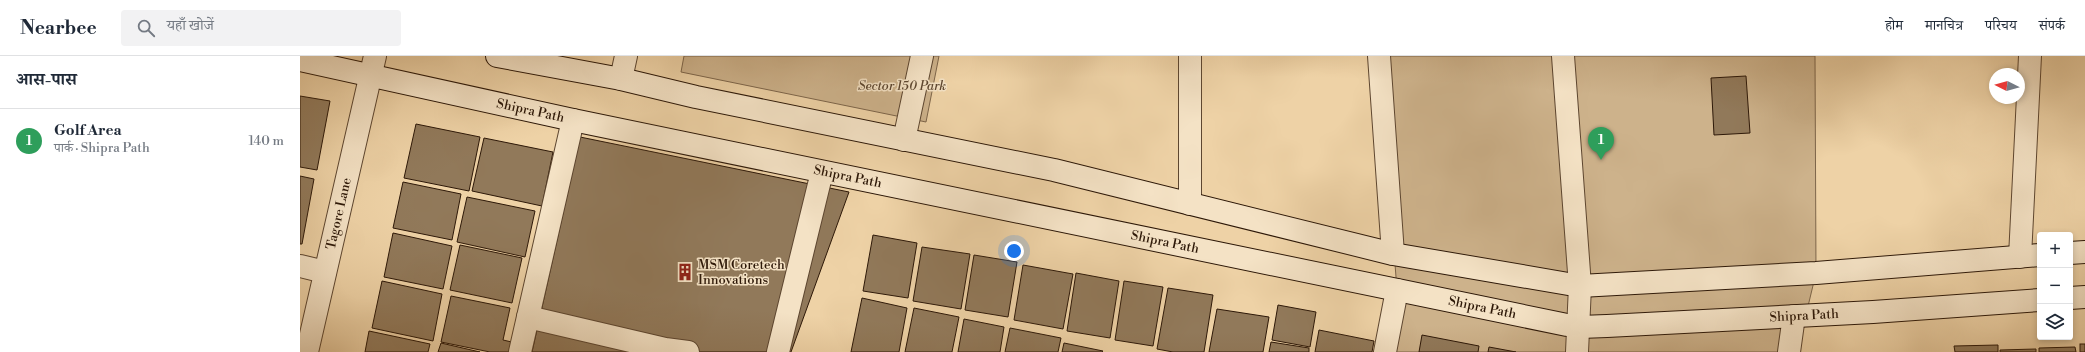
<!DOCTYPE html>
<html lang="hi">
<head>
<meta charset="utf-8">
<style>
  body { margin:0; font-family:"Libre Bodoni","Noto Serif Devanagari",serif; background:#f2f2f3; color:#1f2937 }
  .controls { position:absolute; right:12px; bottom:12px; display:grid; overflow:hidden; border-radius:4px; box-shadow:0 2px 6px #0003 }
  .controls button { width:36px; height:36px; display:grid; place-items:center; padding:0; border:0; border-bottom:1px solid #e0e1e3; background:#fff; color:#1f2937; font:20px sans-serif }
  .compass { position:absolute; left:1689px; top:12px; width:36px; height:36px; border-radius:50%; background:#fff; box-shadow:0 2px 6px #0003; rotate:276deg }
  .you { position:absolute; left:714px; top:195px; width:14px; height:14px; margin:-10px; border:3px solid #fff; border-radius:50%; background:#1a73e8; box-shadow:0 0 0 6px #1a73e833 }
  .badge { display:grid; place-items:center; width:26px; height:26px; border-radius:50%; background:#ea580c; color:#fff; font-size:13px; font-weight:700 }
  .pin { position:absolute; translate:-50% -33px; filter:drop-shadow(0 1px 2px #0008) }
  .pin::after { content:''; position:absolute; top:21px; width:14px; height:12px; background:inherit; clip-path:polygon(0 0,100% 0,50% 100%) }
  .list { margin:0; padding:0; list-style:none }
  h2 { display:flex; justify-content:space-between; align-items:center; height:52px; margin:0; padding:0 16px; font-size:17px }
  h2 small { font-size:13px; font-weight:400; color:#747a83 }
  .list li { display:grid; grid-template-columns:26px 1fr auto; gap:12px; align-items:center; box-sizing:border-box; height:64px; padding:0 16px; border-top:1px solid #e0e1e3 }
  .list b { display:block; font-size:15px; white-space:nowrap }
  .list p { margin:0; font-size:13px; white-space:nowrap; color:#747a83 }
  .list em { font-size:13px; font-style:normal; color:#747a83 }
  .icon { flex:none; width:22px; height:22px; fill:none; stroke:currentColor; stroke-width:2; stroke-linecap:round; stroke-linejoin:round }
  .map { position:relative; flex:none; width:1785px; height:296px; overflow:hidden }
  header { display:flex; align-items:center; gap:24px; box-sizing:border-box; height:56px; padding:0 20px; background:#fff; border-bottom:1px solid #e0e1e3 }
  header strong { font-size:19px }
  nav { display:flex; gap:22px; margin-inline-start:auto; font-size:14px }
  .search { width:280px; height:36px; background:#f2f2f3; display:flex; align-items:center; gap:10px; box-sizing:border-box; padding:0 14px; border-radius:4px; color:#747a83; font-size:15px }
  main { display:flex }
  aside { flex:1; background:#fff }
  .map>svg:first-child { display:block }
</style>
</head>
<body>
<header>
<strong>Nearbee</strong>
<div class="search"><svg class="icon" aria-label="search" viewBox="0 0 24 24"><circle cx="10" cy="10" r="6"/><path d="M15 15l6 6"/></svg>यहाँ खोजें</div>
<nav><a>होम</a><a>मानचित्र</a><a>परिचय</a><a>संपर्क</a></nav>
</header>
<main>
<aside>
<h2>आस-पास<small></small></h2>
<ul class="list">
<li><span class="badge" style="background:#2e9e5b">1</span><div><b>Golf Area</b><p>पार्क · Shipra Path</p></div><em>140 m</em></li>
</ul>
</aside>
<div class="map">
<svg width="1785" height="296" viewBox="0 0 1785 296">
  <rect width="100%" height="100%" fill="#eed2a6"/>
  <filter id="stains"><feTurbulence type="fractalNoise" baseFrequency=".005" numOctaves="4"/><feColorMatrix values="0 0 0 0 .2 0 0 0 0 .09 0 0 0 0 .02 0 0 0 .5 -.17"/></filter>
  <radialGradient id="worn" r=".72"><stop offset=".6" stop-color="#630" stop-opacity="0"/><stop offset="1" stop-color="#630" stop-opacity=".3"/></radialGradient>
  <g fill="#cdb28b" stroke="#7d654a">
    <polygon points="384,0 639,0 626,66 381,16"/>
    <polygon points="1079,0 1515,0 1516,217 1497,296 1085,296 1097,234"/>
  </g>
  <g fill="#91795a" stroke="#2d1808">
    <polygon points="1446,20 1450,77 1414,79 1411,22"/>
    <polygon points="0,40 30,45 17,114 0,111"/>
    <polygon points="116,68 180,81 169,135 104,122"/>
    <polygon points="280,81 549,136 491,296 232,296"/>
    <polygon points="184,82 253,96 242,150 172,135"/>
    <polygon points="0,120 14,123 2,188 0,188"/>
    <polygon points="103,126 161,138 152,184 93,172"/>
    <polygon points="167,141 235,155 225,201 157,186"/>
    <polygon points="93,177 152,190 143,233 84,221"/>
    <polygon points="573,179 617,187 608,242 563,235"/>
    <polygon points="160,189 222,202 212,247 150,234"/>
    <polygon points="622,191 670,198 661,253 613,245"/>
    <polygon points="674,199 717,206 708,261 665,254"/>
    <polygon points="723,209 773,218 763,273 714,264"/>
    <polygon points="776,217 819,225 810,282 767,275"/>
    <polygon points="82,225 142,238 133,285 72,272"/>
    <polygon points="824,225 863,231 853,290 815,284"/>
    <polygon points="868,232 913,239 904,296 873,296 857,293"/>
    <polygon points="151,240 210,252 203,284 216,287 214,296 190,296 141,286"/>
    <polygon points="562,242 607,252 599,296 551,296"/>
    <polygon points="978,249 1016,256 1010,291 972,284"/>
    <polygon points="614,252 659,261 652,296 605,296"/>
    <polygon points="917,253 969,261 963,296 909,296"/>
    <polygon points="664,263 704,271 700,296 658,296"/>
    <polygon points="710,272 761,282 758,296 705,296"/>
    <polygon points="1019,274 1074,285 1072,296 1015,296"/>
    <polygon points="69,275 130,288 128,296 65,296"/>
    <polygon points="1122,279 1179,290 1178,296 1119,296"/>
    <polygon points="971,286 1009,292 1009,296 969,296"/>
    <polygon points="141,287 180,296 138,296"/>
    <polygon points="764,287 803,295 802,296 762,296"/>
    <rect x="1780" y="288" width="5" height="8"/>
    <polygon points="1698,289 1698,296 1655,296 1654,290"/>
    <polygon points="1189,291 1216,296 1188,296"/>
    <polygon points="1775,291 1776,296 1739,296 1739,292"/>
    <polygon points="1736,293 1736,296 1700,296 1700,294"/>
  </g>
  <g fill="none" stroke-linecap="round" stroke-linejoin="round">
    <g stroke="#5d4630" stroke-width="24">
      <g id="street">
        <polyline points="1079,0 1093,198"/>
        <polyline points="1263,0 1280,230 1277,296"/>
        <polyline points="321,23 326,0"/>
        <polyline points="604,84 622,0"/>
        <polyline points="890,148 890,0"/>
        <polyline points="1720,201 1730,0"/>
        <polyline points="0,210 25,216"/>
        <polyline points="228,261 365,293 388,296"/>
        <path id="s1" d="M7,296L75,0"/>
        <polyline points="220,296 273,64"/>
        <polyline points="478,296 522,116"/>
        <polyline points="1085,296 1097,234"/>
        <polyline points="1489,296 1494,260"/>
      </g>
    </g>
    <g stroke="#2d1808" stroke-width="24">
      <g id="secondary">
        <polyline points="197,0 321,23 396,41 754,114 1093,198 1280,230 1516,217 1740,199"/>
        <path id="s2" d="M0,4L273,64L1267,269L1280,271L1307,270L1573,256L1740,244"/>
        <polyline points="1770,197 1785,196"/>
        <polyline points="1770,242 1785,241"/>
      </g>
    </g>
    <use href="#street" stroke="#f4e2c5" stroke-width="22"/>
    <use href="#secondary" stroke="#f4e2c5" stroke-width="22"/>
  </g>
  <defs>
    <g id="building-bare" transform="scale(1.38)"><path d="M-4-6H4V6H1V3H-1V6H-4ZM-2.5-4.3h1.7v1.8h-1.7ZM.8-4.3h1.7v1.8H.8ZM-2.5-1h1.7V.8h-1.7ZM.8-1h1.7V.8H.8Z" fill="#8f2418" stroke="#f4e2c5" stroke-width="2.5" paint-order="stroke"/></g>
  </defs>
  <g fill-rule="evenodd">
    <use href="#building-bare" x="385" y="216"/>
  </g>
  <g text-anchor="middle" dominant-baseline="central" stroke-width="3" stroke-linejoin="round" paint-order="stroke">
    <g font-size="13" font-style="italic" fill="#5d462f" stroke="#f4e2c5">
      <text x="602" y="30">Sector 150 Park</text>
    </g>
    <g font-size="13" fill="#2d1808" stroke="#f4e2c5">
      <text stroke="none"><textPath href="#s2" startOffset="236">Shipra Path</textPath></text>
      <text stroke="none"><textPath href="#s2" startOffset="560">Shipra Path</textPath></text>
      <text stroke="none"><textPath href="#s1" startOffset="142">Tagore Lane</textPath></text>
      <text stroke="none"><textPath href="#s2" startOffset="884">Shipra Path</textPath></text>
      <text stroke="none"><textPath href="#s2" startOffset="1208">Shipra Path</textPath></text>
      <text stroke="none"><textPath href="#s2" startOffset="1532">Shipra Path</textPath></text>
    </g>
    <g font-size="13" fill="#2d1808" stroke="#f4e2c5" text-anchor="start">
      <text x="398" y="209">MSM Coretech<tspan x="398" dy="15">Innovations</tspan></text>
    </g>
  </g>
  <rect width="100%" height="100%" filter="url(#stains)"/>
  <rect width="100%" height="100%" fill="url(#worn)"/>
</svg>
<div class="controls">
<button>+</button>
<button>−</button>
<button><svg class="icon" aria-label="layers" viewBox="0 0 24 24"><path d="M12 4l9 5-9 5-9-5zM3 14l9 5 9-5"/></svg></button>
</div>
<svg class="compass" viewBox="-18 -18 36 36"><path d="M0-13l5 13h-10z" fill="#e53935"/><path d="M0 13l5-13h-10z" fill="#747a83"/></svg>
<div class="you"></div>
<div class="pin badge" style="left:1301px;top:104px;background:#2e9e5b">1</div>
</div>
</main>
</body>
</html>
